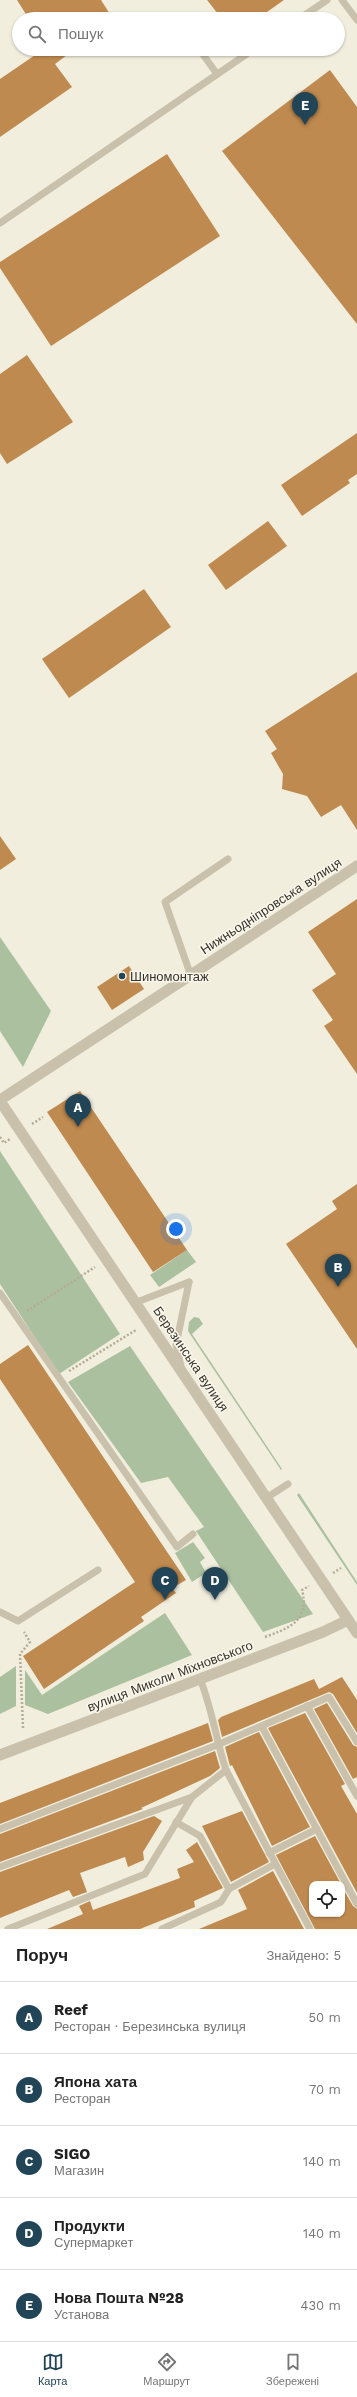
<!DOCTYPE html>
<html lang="uk">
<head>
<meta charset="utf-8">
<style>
  body { margin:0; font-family:"Work Sans",sans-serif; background:#f6f6f6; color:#222 }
  .controls { position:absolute; right:12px; bottom:12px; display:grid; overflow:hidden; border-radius:8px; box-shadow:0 1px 3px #0004 }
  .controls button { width:36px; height:36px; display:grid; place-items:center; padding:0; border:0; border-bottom:1px solid #e0e0e0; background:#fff; color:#222; font:20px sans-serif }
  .you { position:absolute; left:176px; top:1229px; width:14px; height:14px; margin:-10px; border:3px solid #fff; border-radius:50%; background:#1a73e8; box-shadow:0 0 0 6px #1a73e833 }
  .badge { display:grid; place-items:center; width:26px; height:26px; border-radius:50%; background:#214456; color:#fff; font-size:13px; font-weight:700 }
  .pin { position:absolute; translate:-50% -33px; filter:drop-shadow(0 1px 2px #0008) }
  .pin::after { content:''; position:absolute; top:21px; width:14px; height:12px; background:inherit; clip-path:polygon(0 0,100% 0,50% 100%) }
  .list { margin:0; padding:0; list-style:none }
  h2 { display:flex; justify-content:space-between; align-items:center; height:52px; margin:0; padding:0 16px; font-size:17px }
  h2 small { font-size:13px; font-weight:400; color:#767676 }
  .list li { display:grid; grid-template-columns:26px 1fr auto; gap:12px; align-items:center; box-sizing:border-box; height:72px; padding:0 16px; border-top:1px solid #e0e0e0 }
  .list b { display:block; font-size:15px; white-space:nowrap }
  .list p { margin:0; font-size:13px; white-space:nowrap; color:#767676 }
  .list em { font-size:13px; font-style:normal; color:#767676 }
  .icon { flex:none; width:22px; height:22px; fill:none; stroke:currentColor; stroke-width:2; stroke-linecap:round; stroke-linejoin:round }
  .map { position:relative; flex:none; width:357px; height:1929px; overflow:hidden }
  .search { position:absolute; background:#fff; box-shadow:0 1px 3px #0004; left:12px; right:12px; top:12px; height:44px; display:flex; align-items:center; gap:10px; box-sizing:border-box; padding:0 14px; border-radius:22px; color:#767676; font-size:15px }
  .sheet { height:412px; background:#fff }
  nav { display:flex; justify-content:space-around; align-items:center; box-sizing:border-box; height:56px; border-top:1px solid #e0e0e0; background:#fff; font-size:11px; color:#767676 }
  nav a { display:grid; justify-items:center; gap:2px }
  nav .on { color:#214456 }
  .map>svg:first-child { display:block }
</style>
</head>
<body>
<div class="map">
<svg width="357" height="1929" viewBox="0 0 357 1929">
  <rect width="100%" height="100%" fill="#f1eede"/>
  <g fill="#abc09f">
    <polygon points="0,937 51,1011 23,1067 0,1031"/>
    <polygon points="0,1151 120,1334 59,1374 0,1284"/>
    <polygon points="187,1250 196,1262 159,1287 150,1275"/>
    <polygon points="194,1317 199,1318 203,1324 192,1334 282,1469 281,1470 188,1331 189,1322"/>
    <polygon points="130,1346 313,1614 263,1632 196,1531 204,1527 168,1477 141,1483 68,1382"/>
    <polygon points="299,1493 357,1582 357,1585 297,1495"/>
    <polygon points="193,1542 205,1558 200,1562 206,1573 192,1582 175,1553"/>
    <polygon points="165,1613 192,1655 48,1714 25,1705 25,1670 42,1695"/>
    <polygon points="16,1666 16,1706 0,1714 0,1677"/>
  </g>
  <g fill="#bf8a4f">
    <polygon points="17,0 101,0 113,19 29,19"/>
    <polygon points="207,0 284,0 257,19 222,19"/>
    <polygon points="44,49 75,49 55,64 72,87 0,137 0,79"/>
    <polygon points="330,70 357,107 357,324 222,151"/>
    <polygon points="167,154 220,236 51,346 0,268 0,262"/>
    <polygon points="27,355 73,422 7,464 0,453 0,374"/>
    <polygon points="357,433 357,474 348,480 350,483 302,516 281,485"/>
    <polygon points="268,521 287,546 226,590 208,565"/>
    <polygon points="144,589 171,627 69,698 42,659"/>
    <polygon points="357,672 357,830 341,805 321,817 307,796 282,789 283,774 271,753 277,749 265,731"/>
    <polygon points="0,836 16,859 0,870"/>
    <polygon points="357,899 357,1074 324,1026 333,1020 312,990 336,974 308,932"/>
    <polygon points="129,966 144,989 112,1010 97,987"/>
    <polygon points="80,1091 187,1250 153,1272 47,1112"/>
    <polygon points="357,1184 357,1349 286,1244 337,1209 332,1201"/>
    <polygon points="28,1345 186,1580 172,1588 176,1593 141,1617 144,1621 44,1689 23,1656 135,1582 0,1379 0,1364"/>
    <polygon points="342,1677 357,1700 357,1733 333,1694 329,1692 222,1737 218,1720 221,1717 314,1679 319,1689"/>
    <polygon points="327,1703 353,1745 357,1747 357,1777 353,1779 314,1709"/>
    <polygon points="305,1713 345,1784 341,1786 357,1814 357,1893 268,1728"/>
    <polygon points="208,1723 213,1741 0,1824 0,1803"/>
    <polygon points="259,1732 310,1827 272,1846 232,1765 230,1766 225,1747"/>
    <polygon points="215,1751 220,1768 210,1776 141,1808 143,1809 0,1862 0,1834"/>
    <polygon points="242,1811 269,1862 231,1882 202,1826"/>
    <polygon points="154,1816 162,1821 143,1852 144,1860 128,1867 125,1857 80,1873 87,1892 73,1897 69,1890 0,1918 0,1872"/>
    <polygon points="315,1836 341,1884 312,1884 312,1914 342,1914 342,1887 353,1906 357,1909 357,1929 315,1929 276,1855"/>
    <polygon points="197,1842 223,1888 194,1901 195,1907 140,1929 47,1929 83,1914 79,1906 90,1901 93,1910 180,1878 177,1869 194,1862 186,1850"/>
    <polygon points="273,1871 304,1929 199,1929 247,1909 238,1890"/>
  </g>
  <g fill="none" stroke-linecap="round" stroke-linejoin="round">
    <g stroke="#b5ac95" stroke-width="2.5" stroke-dasharray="2 2" stroke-linecap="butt">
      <polyline points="32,1124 43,1117"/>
      <polyline points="0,1137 4,1143 10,1139"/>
      <polyline points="27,1311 95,1267"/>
      <polyline points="69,1371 136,1330"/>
      <polyline points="333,1573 341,1568"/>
      <path d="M265,1637C289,1628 310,1621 302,1590L309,1586"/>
      <polyline points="23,1728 20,1654 30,1642 24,1632"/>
    </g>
    <g stroke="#c9c1ab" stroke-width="7">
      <polyline points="342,0 357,20"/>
      <polyline points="299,19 327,0"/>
      <polyline points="199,49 217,74"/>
      <polyline points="0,223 254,49"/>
      <polyline points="191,976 165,902 228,859"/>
      <polyline points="0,1293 177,1547 193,1534"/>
      <polyline points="137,1302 189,1282"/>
      <polyline points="181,1366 176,1345 189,1282"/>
      <polyline points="266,1498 288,1484"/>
      <polyline points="0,1612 18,1621 98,1570"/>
      <path d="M200,1679C212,1708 216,1740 226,1770L310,1929"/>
      <polyline points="307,1706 357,1796"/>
      <polyline points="262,1727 357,1904"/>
      <polyline points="176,1822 200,1836 229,1889"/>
      <polyline points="0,1829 217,1745 329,1697 357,1742"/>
      <polyline points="269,1853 317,1829"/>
      <polyline points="0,1867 192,1797 226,1770"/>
      <polyline points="8,1929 145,1874 192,1797"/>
      <polyline points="162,1929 221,1902 229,1889 275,1864"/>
    </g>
    <polyline stroke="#c9c1ab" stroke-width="11" points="0,1100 357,866"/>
    <g stroke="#c9c1ab" stroke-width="11">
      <polyline points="0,1101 357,1633"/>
      <polyline points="0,1755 323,1632 348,1620"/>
    </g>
  </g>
  <circle fill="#214456" stroke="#f9f7eb" stroke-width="1.5" cx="122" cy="976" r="4"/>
  <g text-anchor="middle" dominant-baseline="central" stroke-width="3" stroke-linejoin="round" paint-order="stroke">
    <g font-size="13" fill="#37322a" stroke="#f9f7eb">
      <text transform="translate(271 906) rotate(-33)">Нижньодніпровська вулиця</text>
      <text transform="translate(191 1359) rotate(56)">Березинська вулиця</text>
      <text transform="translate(170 1676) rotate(-21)">вулиця Миколи Міхновського</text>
    </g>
    <g font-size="13" fill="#37322a" stroke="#f9f7eb" text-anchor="start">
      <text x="130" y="976">Шиномонтаж</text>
    </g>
  </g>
</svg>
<div class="controls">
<button><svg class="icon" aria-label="locate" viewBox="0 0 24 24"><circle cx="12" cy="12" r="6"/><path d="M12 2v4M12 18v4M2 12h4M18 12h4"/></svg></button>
</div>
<div class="you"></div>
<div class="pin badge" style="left:78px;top:1127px">A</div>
<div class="pin badge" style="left:338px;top:1287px">B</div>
<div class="pin badge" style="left:165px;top:1600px">C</div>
<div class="pin badge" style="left:215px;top:1600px">D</div>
<div class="pin badge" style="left:305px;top:125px">E</div>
<div class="search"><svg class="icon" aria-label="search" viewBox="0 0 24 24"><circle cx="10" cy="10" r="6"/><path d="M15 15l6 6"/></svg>Пошук</div>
</div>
<section class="sheet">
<h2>Поруч<small>Знайдено: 5</small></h2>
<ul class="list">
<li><span class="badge">A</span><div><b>Reef</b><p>Ресторан · Березинська вулиця</p></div><em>50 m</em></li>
<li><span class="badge">B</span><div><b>Япона хата</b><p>Ресторан</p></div><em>70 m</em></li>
<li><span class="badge">C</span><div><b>SIGO</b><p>Магазин</p></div><em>140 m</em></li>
<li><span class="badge">D</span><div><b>Продукти</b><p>Супермаркет</p></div><em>140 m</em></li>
<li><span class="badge">E</span><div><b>Нова Пошта №28</b><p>Установа</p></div><em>430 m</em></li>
</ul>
</section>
<nav>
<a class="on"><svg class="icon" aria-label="map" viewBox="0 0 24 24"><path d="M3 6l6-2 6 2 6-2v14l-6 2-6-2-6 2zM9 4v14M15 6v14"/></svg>Карта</a>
<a><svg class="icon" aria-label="directions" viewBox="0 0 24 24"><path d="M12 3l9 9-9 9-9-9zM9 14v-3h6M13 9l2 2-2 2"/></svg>Маршрут</a>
<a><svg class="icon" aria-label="saved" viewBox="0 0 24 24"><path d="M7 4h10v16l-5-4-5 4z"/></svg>Збережені</a>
</nav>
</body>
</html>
